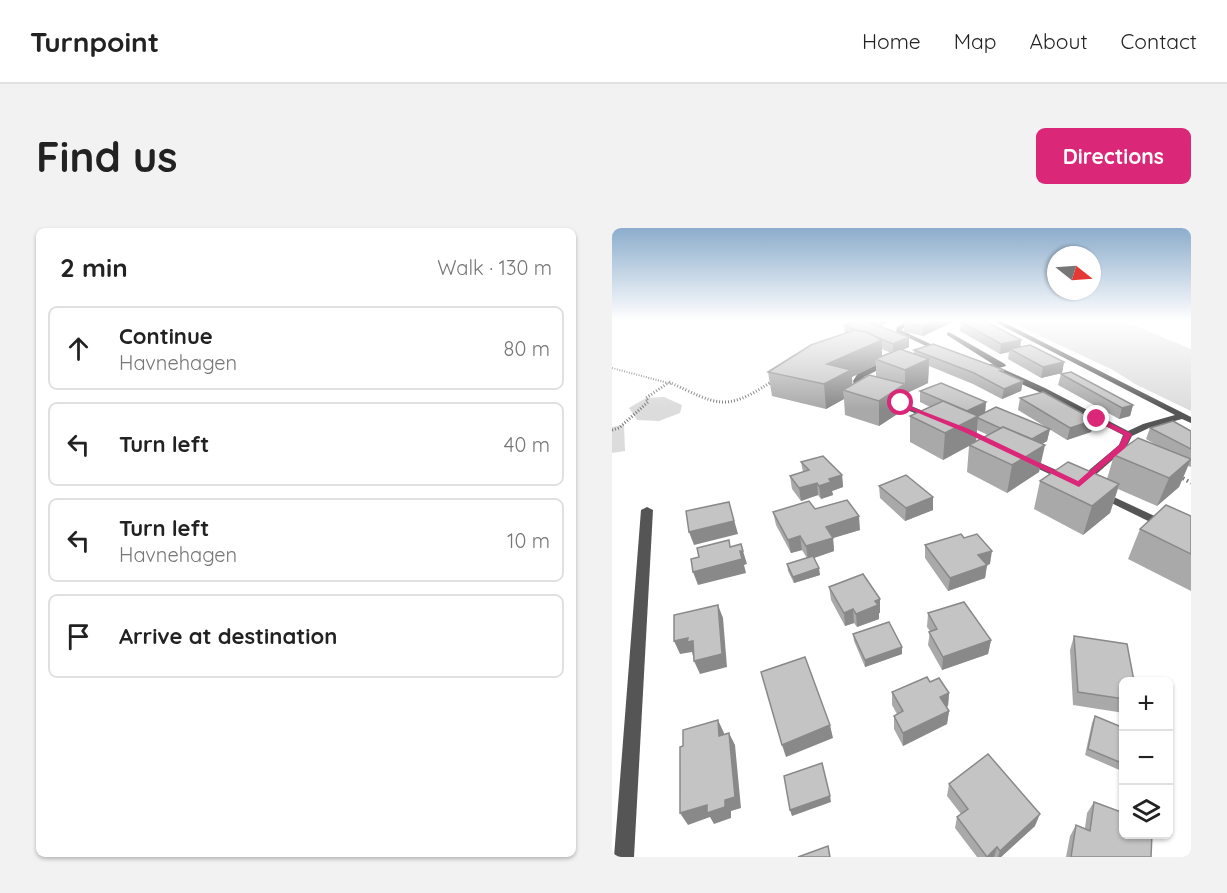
<!DOCTYPE html>
<html lang="en">
<head>
<meta charset="utf-8">
<style>
  body { margin:0; font-family:Quicksand,sans-serif; background:#f2f2f2; color:#222 }
  .controls { position:absolute; right:18px; bottom:18px; display:grid; overflow:hidden; border-radius:9px; box-shadow:0 2px 4px #0004 }
  .controls button { width:54px; height:54px; display:grid; place-items:center; padding:0; border:0; border-bottom:2px solid #e0e0e0; background:#fff; color:#222; font:30px sans-serif }
  .compass { position:absolute; left:435px; top:18px; width:54px; height:54px; border-radius:50%; background:#fff; box-shadow:0 2px 4px #0004; rotate:107deg }
  .stop { position:absolute; width:18px; height:18px; margin:-14px; border:4px solid #db2777; border-radius:50%; background:#fff }
  .stop.end { background:#db2777; border-color:#fff; box-shadow:0 2px 6px #0008 }
  .list { margin:0; padding:0; list-style:none }
  h2 { display:flex; justify-content:space-between; align-items:center; height:78px; margin:0; padding:0 24px; font-size:26px }
  h2 small { font-size:20px; font-weight:400; color:#767676 }
  .list li { display:grid; grid-template-columns:39px 1fr auto; gap:18px; align-items:center; box-sizing:border-box; height:84px; margin:0 12px 12px; padding:0 12px; border:2px solid #e0e0e0; border-radius:9px }
  .list b { display:block; font-size:22px; white-space:nowrap }
  .list p { margin:0; font-size:20px; white-space:nowrap; color:#767676 }
  .list em { font-size:20px; font-style:normal; color:#767676 }
  .icon { flex:none; width:33px; height:33px; fill:none; stroke:currentColor; stroke-width:2; stroke-linecap:round; stroke-linejoin:round }
  .map { position:relative; flex:none; width:579px; height:629px; overflow:hidden; border-radius:9px }
  header { display:flex; align-items:center; gap:36px; box-sizing:border-box; height:84px; padding:0 30px; background:#fff; border-bottom:2px solid #e0e0e0 }
  header strong { font-size:28px }
  nav { display:flex; gap:33px; margin-inline-start:auto; font-size:21px }
  .intro { display:flex; align-items:center; justify-content:space-between; box-sizing:border-box; height:144px; padding:0 36px }
  h1 { margin:0; font-size:42px }
  .button { padding:15px 27px; border-radius:9px; background:#db2777; color:#fff; font-size:21px; font-weight:700 }
  main { display:flex; gap:36px; padding:0 36px }
  aside { flex:1; background:#fff; border-radius:9px; box-shadow:0 2px 4px #0004 }
  .map>svg:first-child { display:block }
</style>
</head>
<body>
<header>
<strong>Turnpoint</strong>
<nav><a>Home</a><a>Map</a><a>About</a><a>Contact</a></nav>
</header>
<div class="intro"><h1>Find us</h1><a class="button">Directions</a></div>
<main>
<aside>
<h2>2 min<small>Walk · 130 m</small></h2>
<ul class="list">
<li><svg class="icon" aria-label="ahead" viewBox="0 0 24 24"><path d="M12 20V5M6 11l6-6 6 6"/></svg><div><b>Continue</b><p>Havnehagen</p></div><em>80 m</em></li>
<li><svg class="icon" aria-label="left" viewBox="0 0 24 24"><path d="M17 20v-9H6M10 6l-5 5 5 5"/></svg><div><b>Turn left</b></div><em>40 m</em></li>
<li><svg class="icon" aria-label="left" viewBox="0 0 24 24"><path d="M17 20v-9H6M10 6l-5 5 5 5"/></svg><div><b>Turn left</b><p>Havnehagen</p></div><em>10 m</em></li>
<li><svg class="icon" aria-label="arrive" viewBox="0 0 24 24"><path d="M6 21V4h12l-3 4 3 4H6"/></svg><div><b>Arrive at destination</b></div></li>
</ul>
</aside>
<div class="map">
<svg width="579" height="629" viewBox="0 0 579 629">
  <rect width="100%" height="100%" fill="#fff"/>
  <g fill="#dcdcdc">
    <polygon points="396,93 512,93 579,121 579,183 523,156 501,142"/>
    <polygon points="52,169 70,177 68,185 47,193 25,192 17,180 34,170"/>
    <polygon points="12,197 13,223 0,225 0,199"/>
  </g>
  <g fill="none" stroke-linecap="round" stroke-linejoin="round">
    <g stroke="#777" stroke-width="2" stroke-dasharray="1 1.5" stroke-linecap="butt">
      <polyline points="0,140 60,156"/>
      <polyline points="157,156 161,153"/>
    </g>
    <g stroke="#777" stroke-width="3" stroke-dasharray="1 2" stroke-linecap="butt">
      <path d="M57,154C105,176 112,185 159,154"/>
      <polyline points="0,202 7,200 36,174 34,170 56,155"/>
    </g>
    <polyline stroke="#777" stroke-width="4" stroke-dasharray="1.5 3" stroke-linecap="butt" points="567,248 579,255"/>
    <polygon fill="#555" fill-rule="evenodd" points="0,93 4,93 0,95"/>
    <g fill="#555" fill-rule="evenodd">
      <polygon points="295,93 302,93 289,102 331,122 331,124 327,124 284,104 285,99"/>
      <polygon points="381,93 389,93 579,189 579,195 570,191 537,200 520,208 514,220 472,257 464,257 463,255 464,253 507,217 511,207 427,164 374,140 374,136 380,136 433,160 516,203 531,196 563,187"/>
      <polygon points="337,104 393,136 394,138 387,140 335,107 335,105"/>
      <polygon points="275,132 282,134 252,149 249,153 250,157 259,162 259,166 253,166 243,160 241,153 246,145"/>
      <polygon points="275,170 281,170 327,190 320,192 275,174"/>
      <polygon points="415,229 458,248 459,250 458,252 450,252 412,234 410,232"/>
      <polygon points="489,263 579,305 579,314 485,268 484,266"/>
      <polygon points="35,279 41,282 22,629 2,629 29,282"/>
    </g>
  </g>
  <g fill="#a9a9a9" fill-rule="evenodd">
    <path d="M245,93H278L269,98L259,96L297,119L290,122L302,126V122L392,142L391,145L411,153L409,163L390,171L361,156L317,138L316,155L293,166V181L267,198L233,187L232,171L214,181L160,168L156,144L233,106L232,97ZM270,121L279,125L270,129ZM264,137V148L240,157V149Z"/>
    <polygon points="343,93 311,108 292,104 292,95"/>
    <polygon points="349,94 409,112 408,119 452,134 450,145 429,150 396,131 397,124 388,126 348,103"/>
    <polygon points="449,146 521,177 518,188 507,191 446,157"/>
    <path d="M308,163L374,174L373,184L438,201L435,213L430,216L427,244L395,265L355,244L357,218L331,232L298,214V188L318,179L308,174ZM365,202L376,207L364,213Z"/>
    <polygon points="408,170 483,192 479,204 455,212 406,182"/>
    <polygon points="538,200 579,203 579,239 576,238 567,259 545,278 506,261 498,285 471,307 422,281 428,253 495,251 502,227 546,218 534,211"/>
    <polygon points="189,234 230,247 231,259 220,263 221,267 209,271 206,267 189,273 180,261 178,248 191,244"/>
    <polygon points="267,258 321,269 321,282 293,293 268,270"/>
    <polygon points="203,281 248,302 221,310 222,323 202,330 208,347 182,355 176,343 175,336 195,330 190,322 179,325 164,297 161,284"/>
    <polygon points="579,288 579,363 516,331 528,301"/>
    <polygon points="313,317 378,336 375,337 373,350 336,363 313,330"/>
    <polygon points="217,359 268,385 267,385 267,391 245,399 242,395 233,398 219,372"/>
    <polygon points="316,385 379,412 376,426 330,442 316,417 318,403 315,399"/>
    <polygon points="241,406 290,426 253,439 242,413"/>
    <polygon points="462,408 512,453 512,485 461,477 458,422"/>
    <polygon points="318,454 337,465 336,478 334,479 337,483 335,496 291,518 282,501 282,488 285,486 280,477 280,464"/>
    <polygon points="483,488 512,500 512,544 473,527 480,495"/>
    <polygon points="337,556 423,598 389,629 365,629 343,600 345,589 349,586 335,568"/>
    <polygon points="482,574 539,629 454,629 458,608 464,597 473,600 475,585"/>
  </g>
  <g fill="#898989">
    <polygon points="269,93 278,93 269,98"/>
    <polygon points="324,93 343,93 311,108 311,99"/>
    <polygon points="297,109 297,119 281,126 281,116"/>
    <polygon points="270,112 270,134 263,131 264,137 240,149 241,165 231,162 232,171 214,181 212,156 215,136"/>
    <polygon points="409,112 408,122 398,121 397,124 388,126 389,116"/>
    <polygon points="317,131 316,155 293,166 293,181 267,198 267,173 293,157 293,142"/>
    <polygon points="452,134 450,145 429,150 431,139"/>
    <polygon points="411,153 409,163 390,171 392,161"/>
    <polygon points="374,174 373,185 366,188 364,214 331,232 333,205 354,183"/>
    <polygon points="521,177 518,188 507,191 510,180"/>
    <polygon points="483,192 479,204 455,212 458,200"/>
    <polygon points="438,201 435,213 415,225 418,213"/>
    <polygon points="433,217 427,244 395,265 400,237"/>
    <polygon points="579,231 567,259 545,278 557,250"/>
    <polygon points="230,247 231,259 220,263 221,267 209,271 207,258 217,251"/>
    <polygon points="205,255 206,267 189,273 187,260"/>
    <polygon points="507,256 498,285 471,307 480,278"/>
    <polygon points="321,269 321,282 293,293 294,280"/>
    <polygon points="117,274 126,306 82,317 77,304"/>
    <polygon points="247,288 248,302 221,310 222,323 196,332 194,318 214,299"/>
    <polygon points="188,308 190,322 179,325 176,312"/>
    <polygon points="128,323 131,323 135,336 132,337 134,345 86,357 81,344"/>
    <polygon points="380,323 378,336 375,337 373,350 336,363 338,350 366,327"/>
    <polygon points="207,340 208,347 182,355 181,349"/>
    <polygon points="268,371 268,385 267,385 267,391 245,399 244,386 263,373"/>
    <polygon points="106,377 111,390 115,439 88,446 82,433"/>
    <polygon points="241,381 242,395 233,398 232,385"/>
    <polygon points="76,410 81,413 81,428 80,424 68,426 62,413"/>
    <polygon points="379,412 376,426 330,442 331,429"/>
    <polygon points="290,419 290,426 253,439 253,432"/>
    <polygon points="337,465 336,478 327,482 328,469"/>
    <polygon points="337,483 335,496 291,518 291,505"/>
    <polygon points="106,492 112,505 113,520 107,508"/>
    <polygon points="218,497 221,510 174,529 170,517"/>
    <polygon points="117,505 123,517 129,580 119,583 119,590 102,596 98,589 76,597 68,585 113,572"/>
    <polygon points="218,568 219,574 180,588 178,582"/>
    <polygon points="428,586 423,598 389,629 386,629 388,623"/>
    <polygon points="385,619 382,629 375,629"/>
  </g>
  <g fill="#c4c4c4" stroke="#898989" stroke-width="1.5">
    <polygon points="245,93 252,93 297,109 281,116 269,111 254,104 246,103 232,97"/>
    <polygon points="296,93 324,93 311,99 292,95"/>
    <polygon points="352,93 373,93 409,112 389,116 349,94"/>
    <polygon points="243,102 254,104 270,112 215,136 239,142 212,156 156,144 199,117"/>
    <polygon points="321,116 392,142 388,143 411,153 392,161 362,145 302,122"/>
    <polygon points="418,117 452,134 431,139 398,121"/>
    <polygon points="288,121 317,131 293,142 263,131"/>
    <polygon points="459,144 521,177 510,180 449,146"/>
    <polygon points="257,147 293,156 267,173 231,162"/>
    <polygon points="329,155 374,174 355,183 308,163"/>
    <polygon points="431,164 483,192 458,200 408,170"/>
    <polygon points="331,173 366,188 333,205 298,188"/>
    <polygon points="384,179 438,201 420,211 391,199 388,200 366,190 366,188"/>
    <polygon points="561,193 579,203 579,221 538,200"/>
    <polygon points="391,199 433,217 400,237 357,217"/>
    <polygon points="526,210 579,231 557,250 502,227"/>
    <polygon points="211,228 230,247 217,251 219,254 207,258 205,255 187,260 178,248 197,242 189,234"/>
    <polygon points="456,234 507,256 480,278 428,253"/>
    <polygon points="294,247 321,269 294,280 267,258"/>
    <polygon points="235,272 247,288 214,299 221,310 194,318 188,308 176,312 161,284 197,273 203,281"/>
    <polygon points="117,274 122,293 77,304 74,283"/>
    <polygon points="554,277 579,288 579,326 528,301"/>
    <polygon points="349,306 352,310 365,306 380,323 366,327 375,337 338,350 313,317"/>
    <polygon points="117,312 118,319 129,316 131,323 128,323 130,331 81,344 79,331 87,329 85,320"/>
    <polygon points="201,328 207,340 181,349 175,336"/>
    <polygon points="251,346 268,371 263,373 266,377 244,386 241,381 232,385 217,359"/>
    <polygon points="352,374 379,412 331,429 317,404 325,401 316,385"/>
    <polygon points="106,377 110,426 82,433 81,413 75,414 76,410 62,413 62,387"/>
    <polygon points="277,394 290,419 253,432 241,406"/>
    <polygon points="462,408 515,416 522,453 512,453 512,471 466,464"/>
    <polygon points="193,429 218,497 170,517 149,444"/>
    <polygon points="315,449 318,454 327,450 337,465 328,469 337,483 291,505 282,488 291,483 280,464"/>
    <polygon points="483,488 512,500 512,536 476,521"/>
    <polygon points="106,492 107,508 117,505 123,569 113,572 113,579 95,585 95,577 68,585 68,519 71,518 71,502"/>
    <polygon points="376,526 428,586 388,623 385,619 375,629 345,589 356,581 337,556"/>
    <polygon points="210,535 218,568 178,582 172,548"/>
    <polygon points="482,574 512,585 512,606 540,606 539,629 459,629 464,597 478,603"/>
    <polygon points="216,618 218,629 186,629"/>
  </g>
  <linearGradient id="sky" x2="0" y2="1"><stop stop-color="#8cadcc"/><stop offset="0.51" stop-color="#fff"/><stop offset="1" stop-color="#fff" stop-opacity="0"/></linearGradient>
  <rect width="579" height="181" fill="url(#sky)"/>
  <polygon fill="#db2777" points="287,174 357,201 466,253 507,217 512,207 483,193 483,190 488,190 520,206 513,220 467,259 352,204 287,177"/>
</svg>
<div class="controls">
<button>+</button>
<button>−</button>
<button><svg class="icon" aria-label="layers" viewBox="0 0 24 24"><path d="M12 4l9 5-9 5-9-5zM3 14l9 5 9-5"/></svg></button>
</div>
<svg class="compass" viewBox="-18 -18 36 36"><path d="M0-13l5 13h-10z" fill="#e53935"/><path d="M0 13l5-13h-10z" fill="#767676"/></svg>
<div class="stop" style="left:289px;top:175px"></div>
<div class="stop end" style="left:485px;top:191px"></div>
</div>
</main>
</body>
</html>
